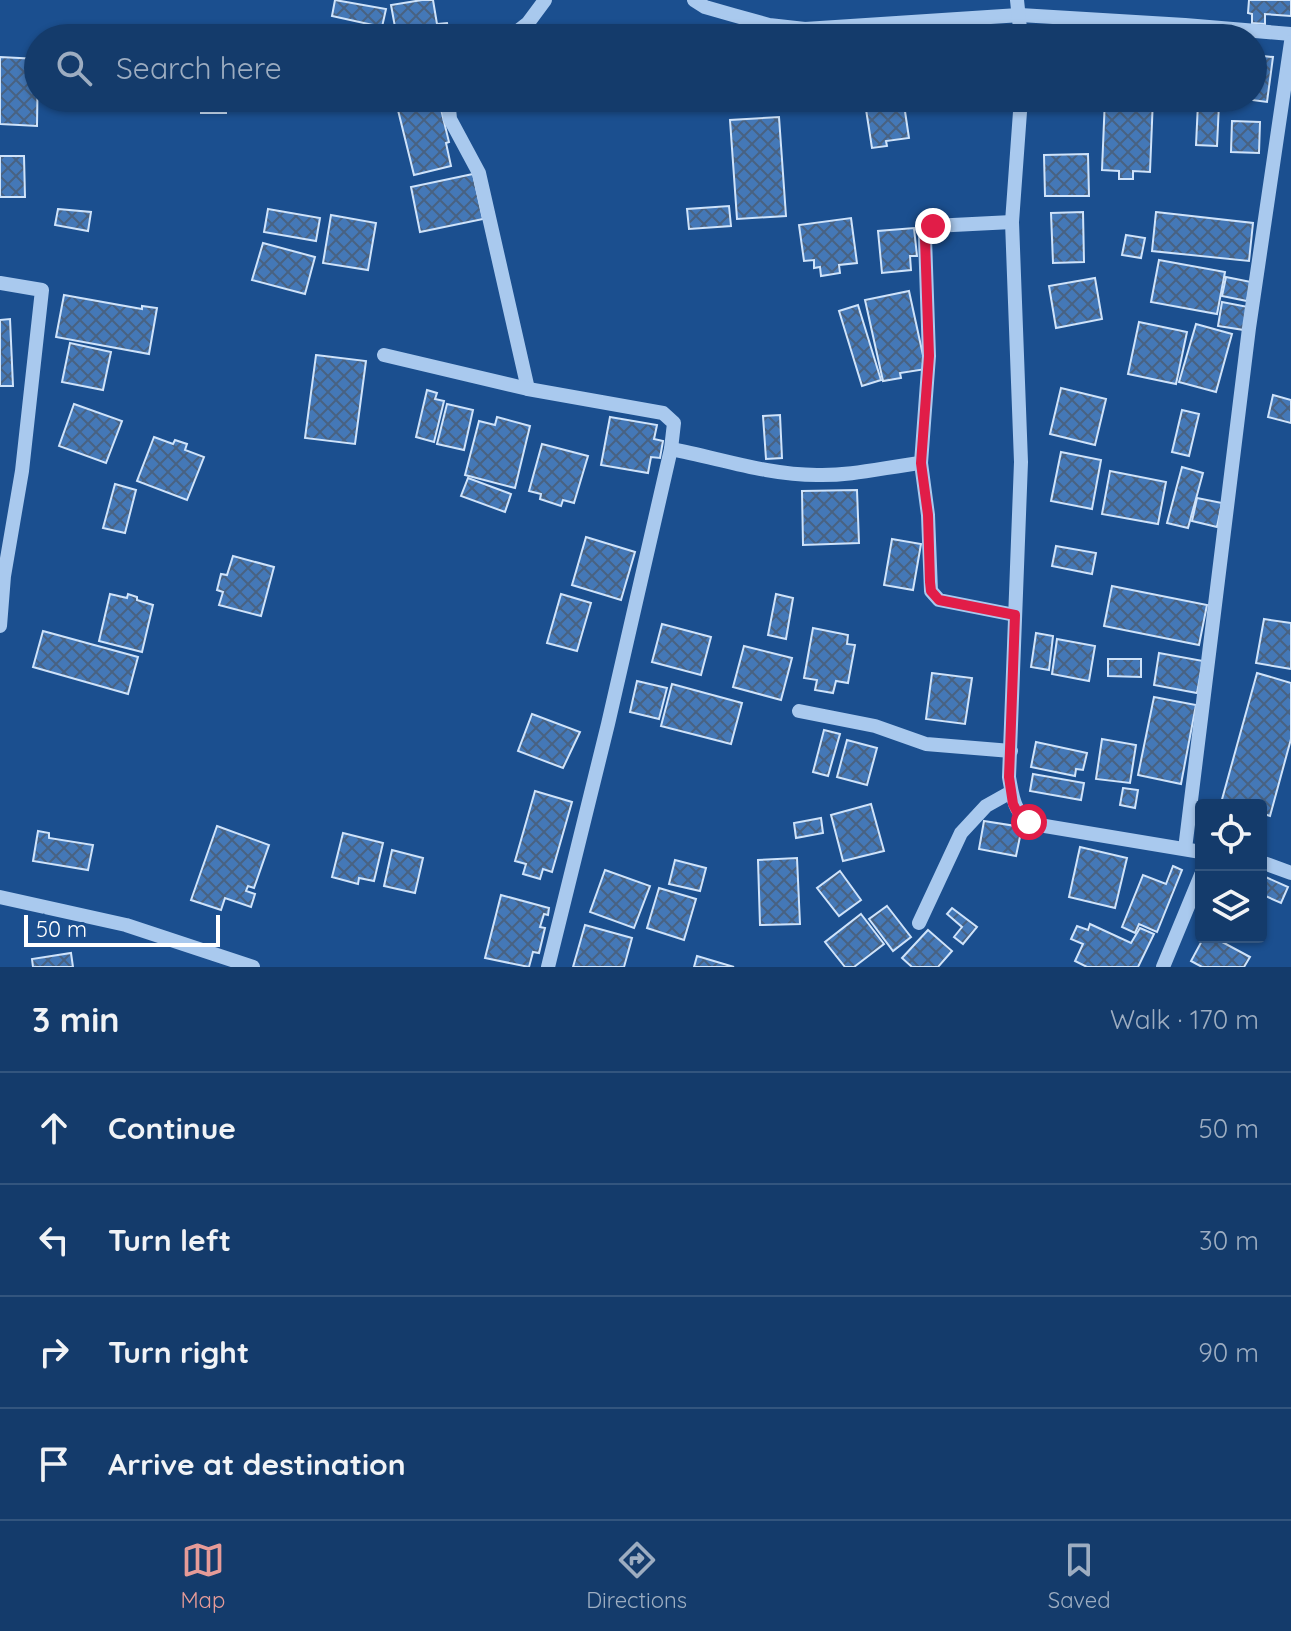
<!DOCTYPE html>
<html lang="en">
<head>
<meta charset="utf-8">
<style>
  body { margin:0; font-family:Quicksand,sans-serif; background:#1d4271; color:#f1f3f6 }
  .controls { position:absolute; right:24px; bottom:24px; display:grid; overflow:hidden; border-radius:8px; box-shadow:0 2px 6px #0004 }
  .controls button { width:72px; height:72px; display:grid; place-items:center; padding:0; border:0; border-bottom:2px solid #33557e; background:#143b6b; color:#f1f3f6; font:40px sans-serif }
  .scale { position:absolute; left:24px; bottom:20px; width:196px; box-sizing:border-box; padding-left:8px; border:4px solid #fff; border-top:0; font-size:22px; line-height:28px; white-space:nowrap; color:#fff; -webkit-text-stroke:6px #1b4f8f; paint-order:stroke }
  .stop { position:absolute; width:24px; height:24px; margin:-18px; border:6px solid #e11d48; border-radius:50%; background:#fff }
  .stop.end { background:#e11d48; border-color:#fff; box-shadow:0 2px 8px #0008 }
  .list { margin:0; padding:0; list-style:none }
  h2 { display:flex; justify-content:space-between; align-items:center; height:104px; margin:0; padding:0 32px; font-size:34px }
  h2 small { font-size:26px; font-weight:400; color:#9dadc1 }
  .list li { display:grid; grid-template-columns:52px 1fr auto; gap:24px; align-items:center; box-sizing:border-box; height:112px; padding:0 32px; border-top:2px solid #33557e }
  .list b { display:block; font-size:30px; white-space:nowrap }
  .list em { font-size:26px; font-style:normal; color:#9dadc1 }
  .icon { flex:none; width:44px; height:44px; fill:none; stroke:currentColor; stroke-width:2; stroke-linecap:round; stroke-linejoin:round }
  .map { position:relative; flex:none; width:1291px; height:967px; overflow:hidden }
  .search { position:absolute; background:#143b6b; box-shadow:0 2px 6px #0004; left:24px; right:24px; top:24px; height:88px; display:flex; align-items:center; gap:20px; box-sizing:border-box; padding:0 28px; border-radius:44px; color:#9dadc1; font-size:30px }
  .sheet { height:552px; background:#143b6b }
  nav { display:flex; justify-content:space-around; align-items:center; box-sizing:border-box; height:112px; border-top:2px solid #33557e; background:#143b6b; font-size:22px; color:#9dadc1 }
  nav a { display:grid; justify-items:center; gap:4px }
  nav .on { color:#e69b98 }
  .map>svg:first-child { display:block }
</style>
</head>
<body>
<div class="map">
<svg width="1291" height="967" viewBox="0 0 1291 967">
  <defs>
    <pattern id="building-cross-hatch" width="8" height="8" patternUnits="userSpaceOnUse" patternTransform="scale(2)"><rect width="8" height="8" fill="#4478b7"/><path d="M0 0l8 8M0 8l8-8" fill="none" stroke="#486282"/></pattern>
  </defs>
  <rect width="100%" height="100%" fill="#1b4f8f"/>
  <g fill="url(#building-cross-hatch)" stroke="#cfe3fa" stroke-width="2">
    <polygon points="335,0 386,9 382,27 332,16"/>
    <polygon points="422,0 433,0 437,24 447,23 450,38 397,38 391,5"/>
    <polygon points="1249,0 1291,0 1291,16 1265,14 1265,24 1252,23 1252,14 1248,13"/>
    <polygon points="938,25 941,38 915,38 913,30"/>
    <polygon points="1253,55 1273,57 1267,102 1237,98 1253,98"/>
    <polygon points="0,57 38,59 37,126 0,124"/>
    <polygon points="201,98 225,98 226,113 201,113"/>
    <polygon points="395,98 433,98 435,107 440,105 449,142 446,143 451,166 414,175"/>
    <polygon points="903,98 909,138 886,141 887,146 872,148 865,103"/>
    <polygon points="923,98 944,98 945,107 924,109"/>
    <rect x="979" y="98" width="16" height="10"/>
    <polygon points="1105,98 1153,98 1150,172 1133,171 1133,179 1119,179 1119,171 1102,170"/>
    <polygon points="1198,103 1219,104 1217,146 1196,145"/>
    <polygon points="779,117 786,216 737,219 730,120"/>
    <polygon points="1232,121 1260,122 1259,153 1231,152"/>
    <polygon points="1088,154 1089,196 1045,196 1044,155"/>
    <polygon points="0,156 24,156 25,197 0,197"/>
    <polygon points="473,174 483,219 420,232 411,187"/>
    <polygon points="729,206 731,226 689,229 687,209"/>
    <polygon points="58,209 91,212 88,231 55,225"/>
    <polygon points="268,209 320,218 316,241 264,232"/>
    <polygon points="1083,212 1084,262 1053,263 1051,213"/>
    <polygon points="1156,212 1253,223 1249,261 1152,251"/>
    <polygon points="331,215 376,223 368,270 323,263"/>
    <polygon points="851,218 857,263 839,265 840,273 821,276 820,267 814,268 814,260 804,261 799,225"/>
    <polygon points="914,228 917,256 910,256 911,270 882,273 878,231"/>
    <polygon points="1126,235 1145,238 1141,258 1122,255"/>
    <polygon points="263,243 315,257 305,294 252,280"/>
    <polygon points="1159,260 1225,272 1217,314 1151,302"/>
    <polygon points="1226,277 1251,282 1247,301 1222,296"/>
    <polygon points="1095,278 1102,319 1056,328 1049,286"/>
    <polygon points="909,291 926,369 900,373 901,378 883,381 865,300"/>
    <polygon points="64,295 142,309 142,306 157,308 149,354 56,337"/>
    <polygon points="1222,302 1248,307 1244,330 1218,326"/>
    <polygon points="858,305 881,380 862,386 839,311"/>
    <polygon points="10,319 13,386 0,386 0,320"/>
    <polygon points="1139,322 1187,332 1176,384 1128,374"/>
    <polygon points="1196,324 1232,334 1216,392 1179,382"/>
    <polygon points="70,343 111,352 103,390 62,382"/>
    <polygon points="316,355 366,361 355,444 305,438"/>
    <polygon points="1061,388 1106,399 1095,445 1050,434"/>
    <polygon points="427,390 437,393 435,399 444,401 434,442 416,437"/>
    <polygon points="1273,395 1291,400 1291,423 1268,417"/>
    <polygon points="74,404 122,421 106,463 59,446"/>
    <polygon points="447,404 473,410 464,450 437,444"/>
    <polygon points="1182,410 1199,414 1189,456 1172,452"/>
    <polygon points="780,415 782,458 766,459 763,416"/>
    <polygon points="497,417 530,426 515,488 465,475 479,421 495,425"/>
    <polygon points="610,417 657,425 654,439 663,441 660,458 651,457 648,473 601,465"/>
    <polygon points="154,437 173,444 175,440 187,444 185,450 204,457 187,500 137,481"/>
    <polygon points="542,444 588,456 574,503 563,500 561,506 540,499 541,494 529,491"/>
    <polygon points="1061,452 1101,460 1092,509 1051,501"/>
    <polygon points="1182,467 1203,473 1188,528 1167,523"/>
    <polygon points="1110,471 1166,482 1158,524 1102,514"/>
    <polygon points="468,478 511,494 505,512 461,496"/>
    <polygon points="115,484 136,490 125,533 103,528"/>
    <polygon points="857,490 859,543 803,545 802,491"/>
    <polygon points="1197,498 1222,503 1217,527 1192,521"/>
    <polygon points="586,537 635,552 621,600 572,585"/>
    <polygon points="892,539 921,544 913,590 884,585"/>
    <polygon points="1056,546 1096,553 1092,574 1052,566"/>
    <polygon points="233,556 274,567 261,616 219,605 223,592 217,590 221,574 227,575"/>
    <polygon points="1112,586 1207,605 1199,645 1104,626"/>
    <polygon points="110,594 127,598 128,594 137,597 137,600 153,605 142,652 99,641"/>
    <polygon points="561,594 591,603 577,651 547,643"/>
    <polygon points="776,594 793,598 786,639 768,635"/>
    <polygon points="1264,619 1291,623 1291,669 1256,663"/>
    <polygon points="662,624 711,637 701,675 652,662"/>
    <polygon points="813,628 848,635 847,644 855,645 848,683 836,681 833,693 815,690 817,680 804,678"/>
    <polygon points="43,631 138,657 128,694 33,667"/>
    <polygon points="1036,633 1053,636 1049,670 1031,667"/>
    <polygon points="1057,639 1095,646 1089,681 1052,674"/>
    <polygon points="744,646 792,658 781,700 733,687"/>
    <polygon points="1159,653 1203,661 1197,693 1154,685"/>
    <polygon points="1108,659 1141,659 1141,677 1108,676"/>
    <polygon points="932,673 972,678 965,724 926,719"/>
    <polygon points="1257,673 1291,683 1291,739 1270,816 1261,813 1261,805 1221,803"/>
    <polygon points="637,681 667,688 659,719 630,712"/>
    <polygon points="672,684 742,703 731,744 661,726"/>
    <polygon points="1154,697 1196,705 1181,784 1138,775"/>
    <polygon points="532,714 580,732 563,768 518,751"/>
    <polygon points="824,730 840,734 828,776 813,772"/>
    <polygon points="1102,739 1136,745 1130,783 1096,779"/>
    <polygon points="847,740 877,748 867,785 837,777"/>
    <polygon points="1036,742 1087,753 1083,770 1076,769 1075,776 1031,767"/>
    <polygon points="1033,774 1084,783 1081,800 1030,791"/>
    <polygon points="1123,788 1138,790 1135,808 1120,805"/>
    <polygon points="535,791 572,802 552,872 543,869 540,879 523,874 526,864 515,861"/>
    <polygon points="871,804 884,851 843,861 831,815"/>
    <polygon points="821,818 823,833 796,838 794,823"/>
    <polygon points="984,821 1022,827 1016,856 979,849"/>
    <polygon points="217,826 269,845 254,888 248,886 246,891 255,894 251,907 225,898 221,910 191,900"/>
    <polygon points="38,831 49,833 49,838 93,845 88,870 33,861"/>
    <polygon points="343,833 383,843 374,881 359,878 358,884 332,877"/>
    <polygon points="1080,847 1127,858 1115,908 1069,897"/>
    <polygon points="392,850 423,858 415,893 384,886"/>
    <polygon points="797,858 800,924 760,925 758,860"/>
    <polygon points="675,860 706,868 700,891 669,884"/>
    <polygon points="1173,866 1182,870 1157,932 1139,924 1135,933 1122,927 1143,875 1166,884"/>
    <polygon points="605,870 650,886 634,928 590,912"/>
    <polygon points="840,871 861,900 839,916 817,888"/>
    <polygon points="1261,875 1288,887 1281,903 1261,894"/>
    <polygon points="659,888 696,899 684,940 647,928"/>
    <polygon points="501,895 549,908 548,915 544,914 540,927 545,928 539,953 533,952 529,967 485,958"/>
    <polygon points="887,906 911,937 893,951 869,919"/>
    <polygon points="952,908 977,927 963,944 954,937 962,927 947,914"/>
    <polygon points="861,914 884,944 854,967 845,967 825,942"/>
    <polygon points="1090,924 1131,943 1140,928 1154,934 1138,967 1087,967 1075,961 1083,944 1071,939 1077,926 1088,930"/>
    <polygon points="585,925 632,938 624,967 573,967"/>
    <polygon points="928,930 952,951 938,967 912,967 902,958"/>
    <polygon points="1204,937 1213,937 1250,957 1244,967 1202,967 1191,961"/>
    <polygon points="71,953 73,967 33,967 32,959"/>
    <polygon points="697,956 734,967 694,967"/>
  </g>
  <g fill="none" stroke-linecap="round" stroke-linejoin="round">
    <g stroke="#a9c9ee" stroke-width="14">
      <polyline points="694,0 705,7 733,15 769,25 805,29 1020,15 1185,25 1291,34"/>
      <polyline points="1017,0 1021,38"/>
      <polyline points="509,38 528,23 545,0"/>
      <polyline points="448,98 450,119 479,173 528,389"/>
      <path d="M1021,98L1012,222L1021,462L1009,777C1013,800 1014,817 1039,825L1201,852"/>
      <polyline points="1012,222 933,226 927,231 925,238 929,356 921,463 928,515 931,591 939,600 1015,615"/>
      <polyline points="0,283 42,290 22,471 4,576 0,626"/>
      <polyline points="384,355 528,389 663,413 674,423 671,449 608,724 548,967"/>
      <path d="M671,449C719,458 767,475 817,475C852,476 886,467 921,463"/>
      <polyline points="799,711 875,726 926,744 1011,751"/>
      <polyline points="1185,849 1249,328 1291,42"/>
      <polyline points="1261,862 1291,873"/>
      <polyline points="0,897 126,925 253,967"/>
      <polyline points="919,923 961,833 986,806 1011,792"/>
      <polyline points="1163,967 1201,875"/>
    </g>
  </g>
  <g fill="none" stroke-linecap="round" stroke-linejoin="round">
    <polyline stroke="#e11d48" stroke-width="10" points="933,226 927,231 925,238 929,356 921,463 928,515 930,582 931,591 939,600 1015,615 1009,777 1013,804 1018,814 1029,822"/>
  </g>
</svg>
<div class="controls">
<button><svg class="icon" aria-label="locate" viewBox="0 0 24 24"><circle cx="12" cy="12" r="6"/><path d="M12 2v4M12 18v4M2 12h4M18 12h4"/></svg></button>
<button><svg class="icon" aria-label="layers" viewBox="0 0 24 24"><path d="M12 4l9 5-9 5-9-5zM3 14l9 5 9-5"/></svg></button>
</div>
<div class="scale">50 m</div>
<div class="stop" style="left:1029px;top:822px"></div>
<div class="stop end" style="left:933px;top:226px"></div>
<div class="search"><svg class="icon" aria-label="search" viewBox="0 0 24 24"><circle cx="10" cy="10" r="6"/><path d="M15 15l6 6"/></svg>Search here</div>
</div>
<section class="sheet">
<h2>3 min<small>Walk · 170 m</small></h2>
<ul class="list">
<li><svg class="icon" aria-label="ahead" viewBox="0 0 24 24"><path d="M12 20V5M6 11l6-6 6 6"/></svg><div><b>Continue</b></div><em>50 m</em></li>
<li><svg class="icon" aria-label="left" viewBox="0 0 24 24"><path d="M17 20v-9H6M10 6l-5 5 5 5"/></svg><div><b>Turn left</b></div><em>30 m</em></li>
<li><svg class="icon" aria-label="right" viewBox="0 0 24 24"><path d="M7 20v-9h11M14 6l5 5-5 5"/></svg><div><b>Turn right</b></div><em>90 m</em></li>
<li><svg class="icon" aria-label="arrive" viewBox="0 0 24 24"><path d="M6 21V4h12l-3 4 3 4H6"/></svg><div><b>Arrive at destination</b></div></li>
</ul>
</section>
<nav>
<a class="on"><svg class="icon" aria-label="map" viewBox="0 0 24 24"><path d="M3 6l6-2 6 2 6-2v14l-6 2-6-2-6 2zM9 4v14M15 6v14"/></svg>Map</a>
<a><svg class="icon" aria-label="directions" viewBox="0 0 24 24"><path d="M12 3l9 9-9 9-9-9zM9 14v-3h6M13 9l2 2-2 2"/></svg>Directions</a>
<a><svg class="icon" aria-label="saved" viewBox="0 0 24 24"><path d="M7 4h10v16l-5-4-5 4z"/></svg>Saved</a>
</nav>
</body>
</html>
